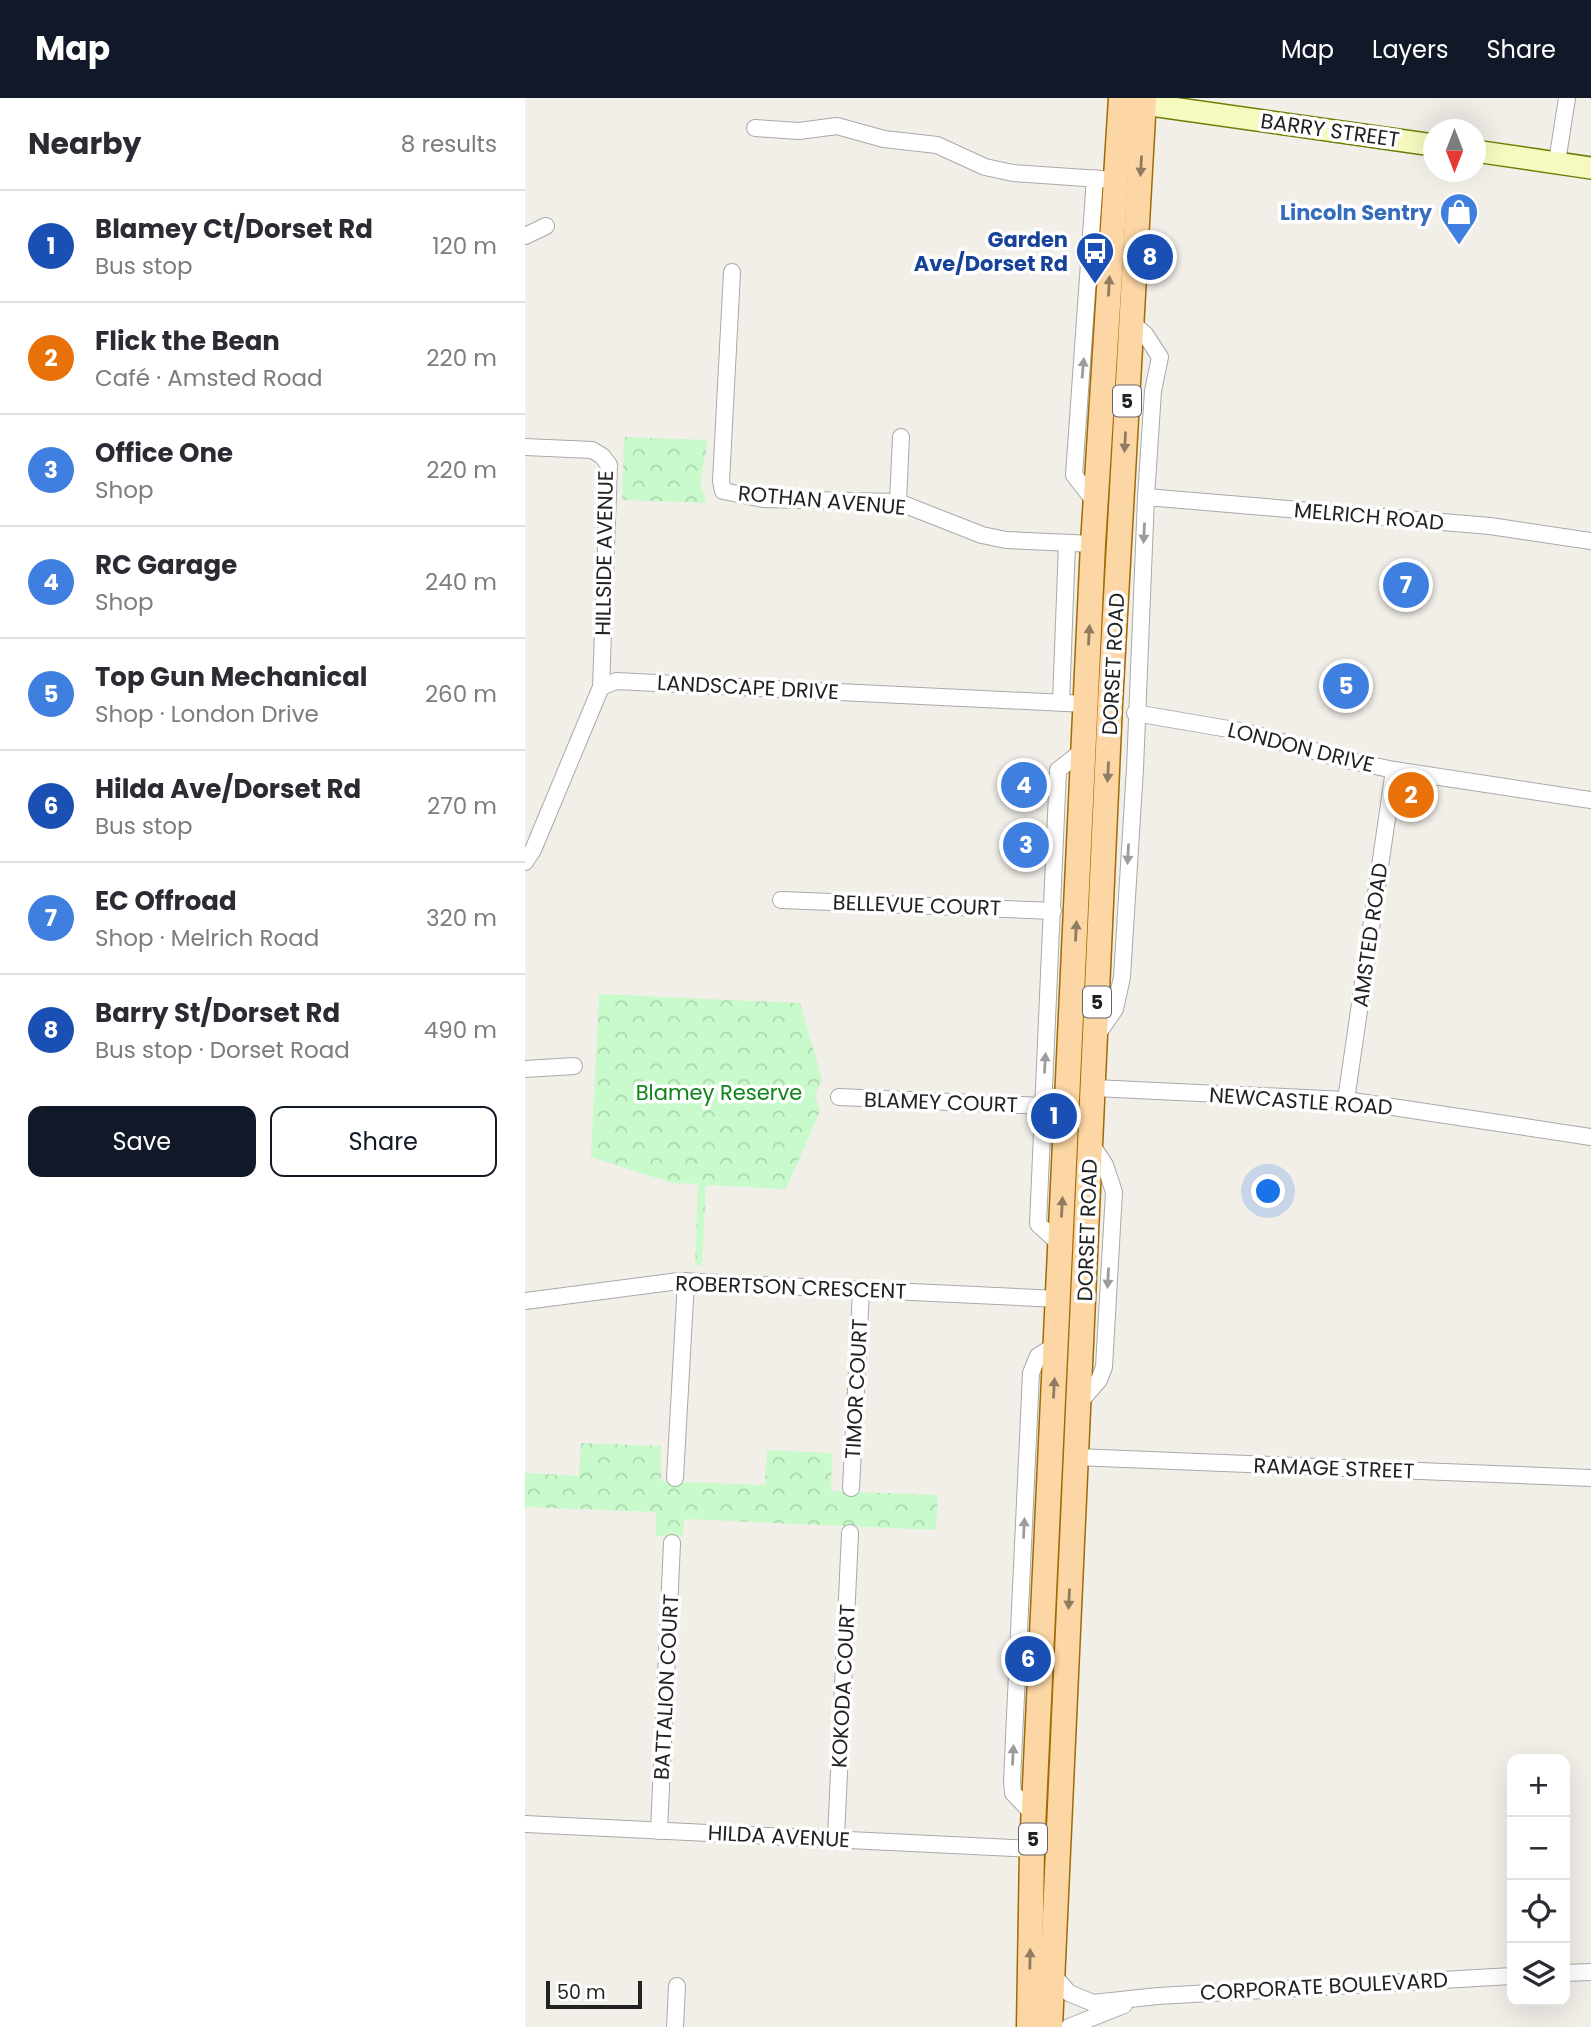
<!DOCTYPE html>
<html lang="en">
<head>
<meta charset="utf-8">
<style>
  body { margin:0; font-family:Poppins,sans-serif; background:#f2f2f3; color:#2b2b33 }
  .controls { position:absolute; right:21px; bottom:21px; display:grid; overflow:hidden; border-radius:14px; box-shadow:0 7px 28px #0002 }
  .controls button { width:63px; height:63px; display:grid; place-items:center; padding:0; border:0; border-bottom:2px solid #e1e1e2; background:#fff; color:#2b2b33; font:35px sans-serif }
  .compass { position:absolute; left:898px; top:21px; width:63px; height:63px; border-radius:50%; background:#fff; box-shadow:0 7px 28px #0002; rotate:180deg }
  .scale { position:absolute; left:21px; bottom:18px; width:96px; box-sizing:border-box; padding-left:7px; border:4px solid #222; border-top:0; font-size:19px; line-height:24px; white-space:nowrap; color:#222; -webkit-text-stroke:5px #fff; paint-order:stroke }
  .you { position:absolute; left:744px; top:1094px; width:24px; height:24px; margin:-18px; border:5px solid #fff; border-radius:50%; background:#1a73e8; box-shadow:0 0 0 10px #1a73e833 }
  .badge { display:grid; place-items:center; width:46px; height:46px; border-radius:50%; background:#111827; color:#fff; font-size:23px; font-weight:700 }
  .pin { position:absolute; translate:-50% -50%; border:4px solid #fff; box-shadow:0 2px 7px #0006 }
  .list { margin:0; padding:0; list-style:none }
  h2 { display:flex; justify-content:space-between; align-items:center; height:91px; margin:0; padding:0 28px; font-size:30px }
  h2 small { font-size:23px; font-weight:400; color:#7c7c81 }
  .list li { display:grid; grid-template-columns:46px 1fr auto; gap:21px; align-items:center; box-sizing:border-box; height:112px; padding:0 28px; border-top:2px solid #e1e1e2 }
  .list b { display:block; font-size:26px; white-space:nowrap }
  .list p { margin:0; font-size:23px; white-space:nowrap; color:#7c7c81 }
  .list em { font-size:23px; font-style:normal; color:#7c7c81 }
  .actions { display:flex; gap:14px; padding:21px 28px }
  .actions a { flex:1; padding:16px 0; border:2px solid #111827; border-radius:14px; text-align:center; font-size:24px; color:#111827 }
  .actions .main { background:#111827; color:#fff }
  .icon { flex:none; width:38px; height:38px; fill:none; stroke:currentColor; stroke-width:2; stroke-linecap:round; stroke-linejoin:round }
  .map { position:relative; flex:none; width:1066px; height:1929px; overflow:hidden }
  header { display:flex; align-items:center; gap:42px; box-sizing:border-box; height:98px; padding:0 35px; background:#111827; color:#fff }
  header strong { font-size:33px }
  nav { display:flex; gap:38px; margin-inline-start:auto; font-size:24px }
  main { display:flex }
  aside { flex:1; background:#fff }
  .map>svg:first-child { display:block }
</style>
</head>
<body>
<header>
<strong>Map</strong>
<nav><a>Map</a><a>Layers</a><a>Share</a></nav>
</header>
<main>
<aside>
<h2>Nearby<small>8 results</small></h2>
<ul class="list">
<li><span class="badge" style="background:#1a4fb4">1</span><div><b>Blamey Ct/Dorset Rd</b><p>Bus stop</p></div><em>120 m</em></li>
<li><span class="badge" style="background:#e8710a">2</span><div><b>Flick the Bean</b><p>Café · Amsted Road</p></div><em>220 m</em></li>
<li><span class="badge" style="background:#3f7fe0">3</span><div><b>Office One</b><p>Shop</p></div><em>220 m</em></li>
<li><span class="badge" style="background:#3f7fe0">4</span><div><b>RC Garage</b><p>Shop</p></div><em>240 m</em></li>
<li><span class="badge" style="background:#3f7fe0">5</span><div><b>Top Gun Mechanical</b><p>Shop · London Drive</p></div><em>260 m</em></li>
<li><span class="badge" style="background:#1a4fb4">6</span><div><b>Hilda Ave/Dorset Rd</b><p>Bus stop</p></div><em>270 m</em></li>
<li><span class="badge" style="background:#3f7fe0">7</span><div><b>EC Offroad</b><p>Shop · Melrich Road</p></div><em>320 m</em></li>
<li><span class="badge" style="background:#1a4fb4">8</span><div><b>Barry St/Dorset Rd</b><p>Bus stop · Dorset Road</p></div><em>490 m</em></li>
</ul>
<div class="actions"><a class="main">Save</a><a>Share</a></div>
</aside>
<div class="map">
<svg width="1066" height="1929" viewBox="0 0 1066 1929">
  <defs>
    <pattern id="park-crowns" width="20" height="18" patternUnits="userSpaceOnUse" patternTransform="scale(1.75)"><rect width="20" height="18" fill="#c8facc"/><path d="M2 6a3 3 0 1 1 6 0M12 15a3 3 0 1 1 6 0" fill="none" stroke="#acd6af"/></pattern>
  </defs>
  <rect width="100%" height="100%" fill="#f2efe9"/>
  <g fill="url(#park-crowns)">
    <polygon points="99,339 183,342 175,385 182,405 97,402"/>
    <polygon points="74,896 275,905 297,981 290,997 295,1013 261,1091 181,1087 177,1167 170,1167 173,1086 147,1085 66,1059"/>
    <polygon points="56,1345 136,1348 136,1383 240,1387 242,1352 307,1355 306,1393 413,1397 411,1432 159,1421 158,1439 131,1438 131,1414 0,1409 0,1375 54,1378"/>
  </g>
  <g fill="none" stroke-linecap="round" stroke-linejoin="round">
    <g stroke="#a9a9a9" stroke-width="18">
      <g id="street">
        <polyline points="230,30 274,33 312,28 359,41 412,47 460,69 488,75 590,82"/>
        <polyline points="1032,64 1042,0"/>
        <polyline points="570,80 549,377 570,404"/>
        <polyline points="0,138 21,128"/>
        <polyline points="207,174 196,383 198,393 238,401 373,404 457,437 481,442 568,446"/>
        <polyline points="0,349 67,352 77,358 84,367 76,589"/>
        <polyline points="621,399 965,428 1066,443"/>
        <polyline points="373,404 376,339"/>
        <polyline points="536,605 542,445"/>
        <polyline points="610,615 721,634 821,662 869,672 1066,702"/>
        <polyline points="0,764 8,752 76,589 91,583 561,606"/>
        <polyline points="256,802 528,813"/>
        <polyline points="572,937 590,911 597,879 610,671 621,399 628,293 635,259 620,236 607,225"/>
        <polyline points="0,971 49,968"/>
        <polyline points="569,990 821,1002 1066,1039"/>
        <polyline points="314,999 518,1008"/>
        <polyline points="821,1002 869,672"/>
        <polyline points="535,1146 513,1126 533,672 560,651"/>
        <polyline points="0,1203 154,1183 533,1201"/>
        <polyline points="554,1305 574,1282 579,1269 589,1094 580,1067 565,1044"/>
        <polyline points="551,1359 1066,1380"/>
        <polyline points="150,1380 161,1183"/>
        <polyline points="326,1390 336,1192"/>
        <polyline points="509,1717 488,1695 487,1683 506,1275 513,1258 531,1247"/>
        <polyline points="0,1726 507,1751"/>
        <polyline points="134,1733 147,1445"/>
        <polyline points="311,1740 325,1435"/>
        <polyline points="1040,1875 1066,1874"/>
        <polyline points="528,1877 544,1895 568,1905 633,1898 987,1878"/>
        <polyline points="150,1929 152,1888"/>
        <polyline points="544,1929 599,1907"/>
      </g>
    </g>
    <g stroke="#707d05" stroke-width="24">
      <g id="secondary">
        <polyline points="619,6 908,47"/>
        <polyline points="950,53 1066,70"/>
      </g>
    </g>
    <g stroke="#a06b00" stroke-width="27">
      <g id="primary">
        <polyline points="504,1929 507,1751 568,446 596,0"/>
        <polyline points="525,1929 585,606 619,0"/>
      </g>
    </g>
    <use href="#street" stroke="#fff" stroke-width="16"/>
    <use href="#secondary" stroke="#f7fabf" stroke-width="21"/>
    <use href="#primary" stroke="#fcd6a4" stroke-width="24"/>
  </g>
  <defs><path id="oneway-solid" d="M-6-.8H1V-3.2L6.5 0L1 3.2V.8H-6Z" transform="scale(1.75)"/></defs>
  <g fill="#8f7c63">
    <use href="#oneway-solid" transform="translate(616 68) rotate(93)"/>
    <use href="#oneway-solid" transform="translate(584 188) rotate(-87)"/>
    <use href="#oneway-solid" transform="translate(600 344) rotate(93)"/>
    <use href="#oneway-solid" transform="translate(564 537) rotate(-87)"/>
    <use href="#oneway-solid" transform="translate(583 674) rotate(93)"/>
    <use href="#oneway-solid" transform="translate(551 833) rotate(-87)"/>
    <use href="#oneway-solid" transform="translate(537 1109) rotate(-87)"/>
    <use href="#oneway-solid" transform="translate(529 1290) rotate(-87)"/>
    <use href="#oneway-solid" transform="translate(544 1501) rotate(93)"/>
    <use href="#oneway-solid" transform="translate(505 1861) rotate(-89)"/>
  </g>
  <g fill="#9c9c9c">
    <use href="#oneway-solid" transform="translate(558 270) rotate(-85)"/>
    <use href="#oneway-solid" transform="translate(619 435) rotate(93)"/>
    <use href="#oneway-solid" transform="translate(603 756) rotate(93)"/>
    <use href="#oneway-solid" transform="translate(520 965) rotate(-87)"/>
    <use href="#oneway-solid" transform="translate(583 1180) rotate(93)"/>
    <use href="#oneway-solid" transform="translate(499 1430) rotate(-87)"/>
    <use href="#oneway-solid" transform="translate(488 1657) rotate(-87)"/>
  </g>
  <defs>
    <g id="shop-pin" transform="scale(2.0125)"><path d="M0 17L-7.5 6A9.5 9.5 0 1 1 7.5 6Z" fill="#3f7fe0" stroke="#fff"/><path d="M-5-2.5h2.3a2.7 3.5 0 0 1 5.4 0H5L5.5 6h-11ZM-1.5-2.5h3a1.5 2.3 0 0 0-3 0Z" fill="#fff"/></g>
    <g id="bus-pin" transform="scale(2.0125)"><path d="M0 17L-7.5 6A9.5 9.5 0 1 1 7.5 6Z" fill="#1a4fb4" stroke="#fff"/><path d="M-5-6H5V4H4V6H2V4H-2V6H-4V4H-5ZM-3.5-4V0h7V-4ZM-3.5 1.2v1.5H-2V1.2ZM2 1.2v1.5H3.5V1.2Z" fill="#fff"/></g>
  </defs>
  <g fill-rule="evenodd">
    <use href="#shop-pin" x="934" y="114"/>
    <use href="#bus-pin" x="570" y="153"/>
  </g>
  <g text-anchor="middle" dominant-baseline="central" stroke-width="7" stroke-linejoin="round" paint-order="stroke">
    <g fill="#fff" stroke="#646464" stroke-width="2">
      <rect x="588" y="287.5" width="28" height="31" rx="5"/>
      <rect x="558" y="888.5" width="28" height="31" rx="5"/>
      <rect x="494" y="1725.5" width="28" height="31" rx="5"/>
    </g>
    <g font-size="19" font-weight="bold" fill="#222">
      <text x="602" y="303">5</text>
      <text x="572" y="904">5</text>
      <text x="508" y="1741">5</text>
    </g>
    <g font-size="21" fill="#222" stroke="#fff">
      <text transform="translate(805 32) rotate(8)">BARRY STREET</text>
      <text transform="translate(297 402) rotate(5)">ROTHAN AVENUE</text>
      <text transform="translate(844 418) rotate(5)">MELRICH ROAD</text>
      <text transform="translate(79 455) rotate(-89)">HILLSIDE AVENUE</text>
      <text transform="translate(588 566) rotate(-87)">DORSET ROAD</text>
      <text transform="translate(223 589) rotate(3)">LANDSCAPE DRIVE</text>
      <text transform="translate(776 649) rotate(14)">LONDON DRIVE</text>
      <text transform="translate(392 807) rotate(2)">BELLEVUE COURT</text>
      <text transform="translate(845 837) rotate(-82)">AMSTED ROAD</text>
      <text transform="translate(776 1003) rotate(4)">NEWCASTLE ROAD</text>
      <text transform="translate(416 1004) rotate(2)">BLAMEY COURT</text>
      <text transform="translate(562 1132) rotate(-88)">DORSET ROAD</text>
      <text transform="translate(266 1189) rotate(2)">ROBERTSON CRESCENT</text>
      <text transform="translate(331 1291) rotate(-87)">TIMOR COURT</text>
      <text transform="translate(809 1370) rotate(2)">RAMAGE STREET</text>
      <text transform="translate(318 1588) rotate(-87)">KOKODA COURT</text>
      <text transform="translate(141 1589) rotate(-87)">BATTALION COURT</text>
      <text transform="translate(254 1738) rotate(3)">HILDA AVENUE</text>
      <text transform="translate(799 1888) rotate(-3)">CORPORATE BOULEVARD</text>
    </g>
    <g font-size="21" font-weight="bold" fill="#366cbe" stroke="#fff" text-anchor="end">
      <text x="907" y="114">Lincoln Sentry</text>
    </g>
    <g font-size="21" font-weight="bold" fill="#164399" stroke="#fff" text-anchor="end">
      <text x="543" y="141">Garden<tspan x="543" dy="24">Ave/Dorset Rd</tspan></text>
    </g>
    <g font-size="21" fill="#0c8416" stroke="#fff">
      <text x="194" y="994">Blamey Reserve</text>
    </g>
  </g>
</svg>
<div class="controls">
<button>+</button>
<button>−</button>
<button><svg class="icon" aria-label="locate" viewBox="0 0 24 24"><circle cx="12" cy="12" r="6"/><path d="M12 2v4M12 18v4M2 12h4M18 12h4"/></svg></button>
<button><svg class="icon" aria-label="layers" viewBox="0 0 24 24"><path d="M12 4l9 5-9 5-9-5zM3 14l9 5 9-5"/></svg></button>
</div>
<svg class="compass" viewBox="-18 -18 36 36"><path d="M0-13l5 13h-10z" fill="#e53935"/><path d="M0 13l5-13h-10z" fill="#7c7c81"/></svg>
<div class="scale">50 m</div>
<div class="you"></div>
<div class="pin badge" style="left:529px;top:1018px;background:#1a4fb4">1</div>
<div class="pin badge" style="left:886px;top:697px;background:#e8710a">2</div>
<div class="pin badge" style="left:501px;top:747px;background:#3f7fe0">3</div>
<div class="pin badge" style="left:499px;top:687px;background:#3f7fe0">4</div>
<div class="pin badge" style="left:821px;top:588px;background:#3f7fe0">5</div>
<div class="pin badge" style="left:503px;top:1561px;background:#1a4fb4">6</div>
<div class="pin badge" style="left:881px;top:487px;background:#3f7fe0">7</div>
<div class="pin badge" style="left:625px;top:159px;background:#1a4fb4">8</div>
</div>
</main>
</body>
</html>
